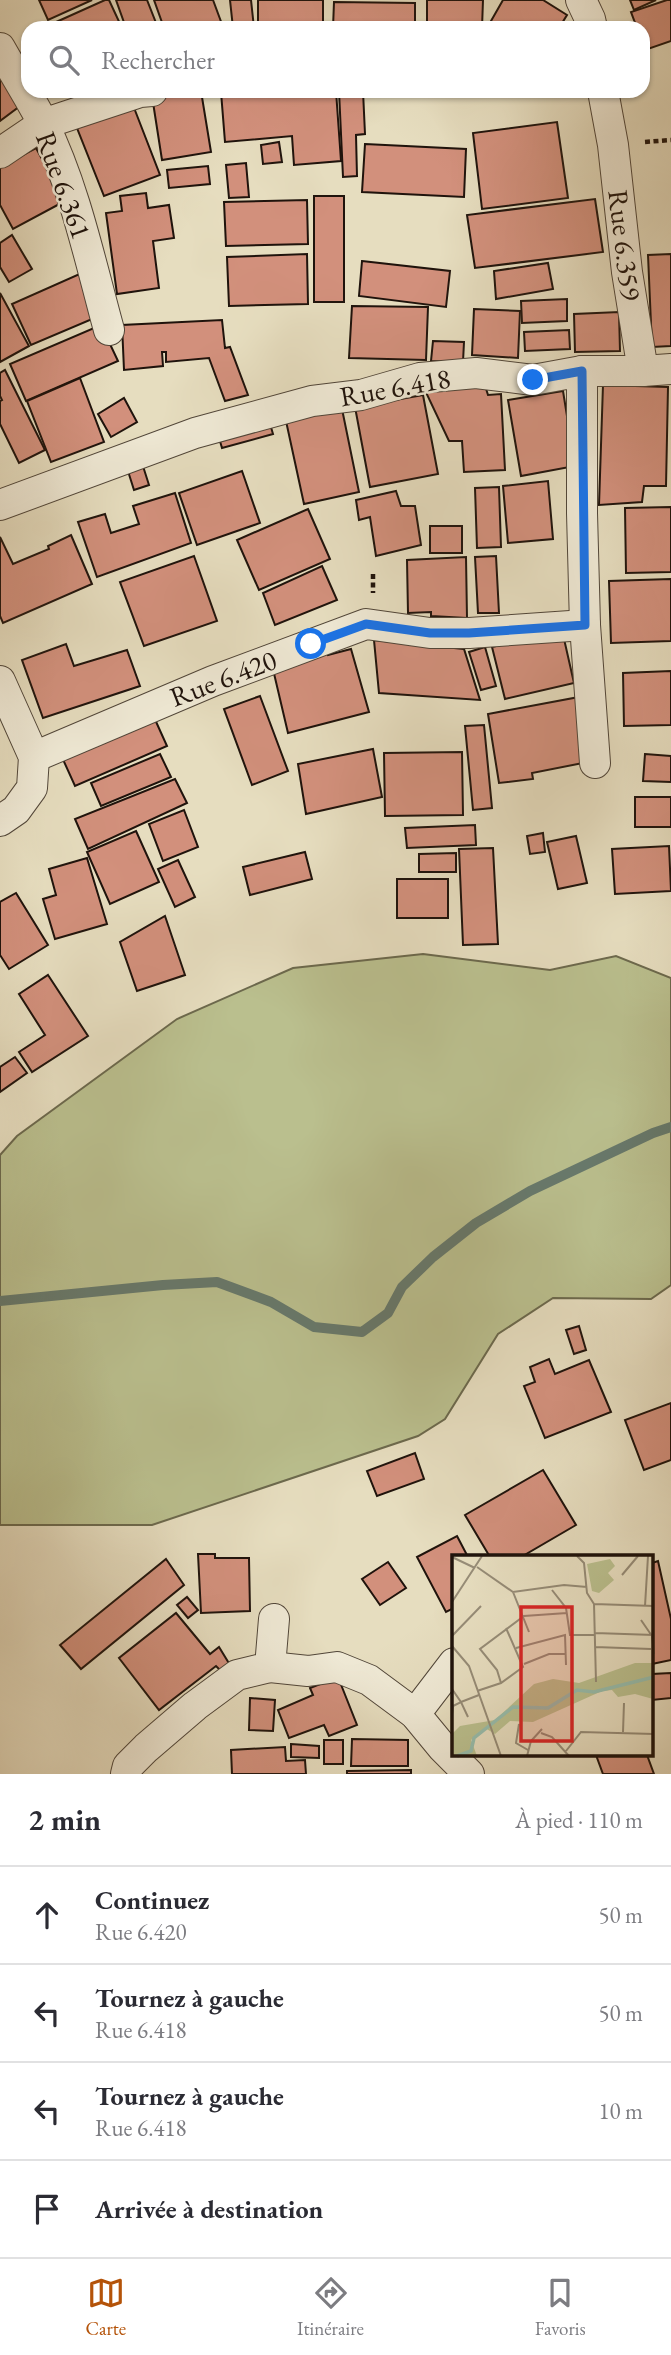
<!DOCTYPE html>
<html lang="fr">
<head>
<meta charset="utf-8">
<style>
  body { margin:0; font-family:"EB Garamond",serif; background:#f7f7f7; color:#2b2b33 }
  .stop { position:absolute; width:21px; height:21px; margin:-16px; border:5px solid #1a73e8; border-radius:50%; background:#fff }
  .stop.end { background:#1a73e8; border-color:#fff; box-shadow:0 2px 7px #0008 }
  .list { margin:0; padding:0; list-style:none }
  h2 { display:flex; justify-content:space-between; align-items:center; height:91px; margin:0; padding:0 28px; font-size:30px }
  h2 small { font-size:23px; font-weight:400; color:#7c7c81 }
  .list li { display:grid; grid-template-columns:46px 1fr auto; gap:21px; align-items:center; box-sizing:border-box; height:98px; padding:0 28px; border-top:2px solid #e1e1e2 }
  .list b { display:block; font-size:26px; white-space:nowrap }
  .list p { margin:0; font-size:23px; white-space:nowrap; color:#7c7c81 }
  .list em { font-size:23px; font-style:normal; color:#7c7c81 }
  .icon { flex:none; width:38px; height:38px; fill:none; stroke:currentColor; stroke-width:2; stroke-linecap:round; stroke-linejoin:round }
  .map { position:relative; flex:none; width:671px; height:1774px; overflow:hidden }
  .search { position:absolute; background:#fff; box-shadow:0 2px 5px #0004; left:21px; right:21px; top:21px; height:77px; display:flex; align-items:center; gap:18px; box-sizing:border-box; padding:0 24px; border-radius:21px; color:#7c7c81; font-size:26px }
  .sheet { height:483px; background:#fff }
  nav { display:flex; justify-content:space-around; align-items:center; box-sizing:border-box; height:98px; border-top:2px solid #e1e1e2; background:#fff; font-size:19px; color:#7c7c81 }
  nav a { display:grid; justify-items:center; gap:4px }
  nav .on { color:#b45309 }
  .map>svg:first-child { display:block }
</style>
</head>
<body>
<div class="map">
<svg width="671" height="1774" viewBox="0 0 671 1774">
  <rect width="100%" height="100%" fill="#e6ddbf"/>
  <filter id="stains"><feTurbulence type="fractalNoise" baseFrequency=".00286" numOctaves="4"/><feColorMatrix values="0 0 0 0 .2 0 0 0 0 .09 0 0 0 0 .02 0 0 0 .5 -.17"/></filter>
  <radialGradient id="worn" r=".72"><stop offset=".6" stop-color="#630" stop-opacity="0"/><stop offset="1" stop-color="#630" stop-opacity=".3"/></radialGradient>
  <polygon fill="#babf8e" stroke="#6c694d" stroke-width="2" points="423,954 550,970 616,956 671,978 671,1285 651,1299 553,1298 498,1334 445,1419 418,1436 152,1525 0,1525 0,1155 17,1136 177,1019 293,968"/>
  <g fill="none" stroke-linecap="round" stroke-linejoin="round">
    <polyline stroke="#67796c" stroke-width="10" points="0,1301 163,1285 217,1282 271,1302 314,1327 362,1332 388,1313 402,1287 433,1257 476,1223 530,1191 653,1133 671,1127"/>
  </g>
  <g fill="#d2907c" stroke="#1f130c" stroke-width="2">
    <polygon points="39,0 92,0 48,20"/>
    <polygon points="105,0 109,0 122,28 45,27"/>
    <polygon points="116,0 147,0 158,28 126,28"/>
    <polygon points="154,0 213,0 223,27 164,28"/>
    <polygon points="230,0 251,0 254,28 233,28"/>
    <rect x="258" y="0" width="65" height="28"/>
    <polygon points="427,0 483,0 482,28 427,28"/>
    <polygon points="503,0 543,0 567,15 559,28 487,28"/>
    <polygon points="630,0 656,0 634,10"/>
    <polygon points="667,0 671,0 671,41 645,50 643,28 637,28 631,12"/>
    <polygon points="334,2 415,3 415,28 333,28"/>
    <polygon points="0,72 24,103 0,121"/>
    <polygon points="180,91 201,91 211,152 162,160 152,96"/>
    <polygon points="336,91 341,161 294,165 292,136 225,142 221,92"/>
    <polygon points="339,91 363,91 365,134 356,135 357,176 343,177"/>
    <polygon points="131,100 160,175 104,196 75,123"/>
    <polygon points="557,122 568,198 482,209 473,133"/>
    <polygon points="279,142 282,162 263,164 261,145"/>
    <polygon points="365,144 466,149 464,197 362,192"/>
    <polygon points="36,148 65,201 13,229 0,205 0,167"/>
    <polygon points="246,163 249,197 229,198 226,165"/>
    <polygon points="208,166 210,184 169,188 167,170"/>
    <polygon points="146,193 148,208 169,205 174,238 153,241 159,288 117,294 106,213 122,211 120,196"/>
    <rect x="314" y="196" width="30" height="106"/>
    <polygon points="595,199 603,252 475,268 467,215"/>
    <polygon points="307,200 308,244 226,246 224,202"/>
    <polygon points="12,235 32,269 9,282 0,267 0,243"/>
    <polygon points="307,254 308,304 229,306 227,257"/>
    <polygon points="671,254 671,346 652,347 648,255"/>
    <polygon points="362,261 450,271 446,307 359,296"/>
    <polygon points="548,263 553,289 496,299 494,271"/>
    <polygon points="84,272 104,314 31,345 12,304"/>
    <polygon points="0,293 29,346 0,362"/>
    <polygon points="567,299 567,321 522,323 521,301"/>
    <polygon points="352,306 428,307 426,360 349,358"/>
    <polygon points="474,309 520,311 518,358 472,355"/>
    <polygon points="619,312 620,351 575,352 574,314"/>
    <polygon points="222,320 225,348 230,347 248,395 225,401 209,358 166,362 166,352 162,352 163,366 124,370 122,325"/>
    <polygon points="101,325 118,361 26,401 10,364"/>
    <polygon points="569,330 570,349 525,351 524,332"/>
    <polygon points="433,341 464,342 463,362 431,361"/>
    <polygon points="5,370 45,450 19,463 0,424 0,401 2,400 0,396 0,373"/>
    <polygon points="80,378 104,442 51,462 27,401"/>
    <polygon points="483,379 488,395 501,394 505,470 464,472 462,441 449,441 422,384"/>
    <polygon points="603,385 668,387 666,486 644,486 642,502 599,505"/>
    <polygon points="563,391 575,466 521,476 508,400"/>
    <polygon points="423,395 438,474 370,487 355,407"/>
    <polygon points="124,398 137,422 111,437 98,414"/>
    <polygon points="342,409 359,492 304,504 286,421"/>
    <polygon points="268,417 273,434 222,448 217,431"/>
    <polygon points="142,463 149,485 134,490 127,468"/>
    <polygon points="242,471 260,523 197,545 179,493"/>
    <polygon points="548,481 553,539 508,543 503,486"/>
    <polygon points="499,487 501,547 477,548 475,488"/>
    <polygon points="396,491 401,506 415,506 421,545 376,556 370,517 359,520 356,500"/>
    <polygon points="175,493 191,543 97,577 78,522 105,514 111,533 139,524 133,506"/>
    <polygon points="671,507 671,572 626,573 625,508"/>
    <polygon points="308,509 330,559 259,590 237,540"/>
    <rect x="430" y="526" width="32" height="27"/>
    <polygon points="71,535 92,584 3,623 0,616 0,537 13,564 49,549 48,546"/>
    <polygon points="194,556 217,621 144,646 120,582"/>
    <polygon points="496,556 499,613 478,613 475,557"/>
    <polygon points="466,557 467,618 431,616 431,612 408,613 407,560"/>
    <polygon points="322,566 337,600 275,625 263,593"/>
    <polygon points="671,579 671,641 611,643 609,581"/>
    <polygon points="562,630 574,683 505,699 492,647"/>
    <polygon points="374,640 464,649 480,700 379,693"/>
    <polygon points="66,644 74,666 127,650 140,686 43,718 22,660"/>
    <polygon points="485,647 496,686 481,690 469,652"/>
    <polygon points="327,649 328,655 351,649 369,712 288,733 272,665"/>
    <polygon points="671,671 671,725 624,726 623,673"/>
    <polygon points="260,696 288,771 252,785 224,709"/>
    <polygon points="579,697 593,761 532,773 533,779 499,783 488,714"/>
    <polygon points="153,715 167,746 75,786 61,755"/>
    <polygon points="484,725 492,808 473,810 465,726"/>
    <polygon points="373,749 382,797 306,814 298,764"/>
    <polygon points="462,752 463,815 385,816 384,753"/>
    <polygon points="160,754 171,777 101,806 91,783"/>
    <polygon points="645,754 671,756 671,782 643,781"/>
    <polygon points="175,779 187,803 88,849 75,819"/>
    <rect x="635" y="797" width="36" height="30"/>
    <polygon points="184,810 198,847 163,861 149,824"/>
    <polygon points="475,825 476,845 407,848 405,828"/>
    <polygon points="136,831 159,882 110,904 87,852"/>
    <polygon points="543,833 545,852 530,854 527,836"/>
    <polygon points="576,836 587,883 558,889 547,842"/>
    <polygon points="669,846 671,891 615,894 612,849"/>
    <polygon points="493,848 498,944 463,945 459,849"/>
    <polygon points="305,852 312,879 250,895 243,867"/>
    <polygon points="456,853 456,872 419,872 419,854"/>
    <polygon points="87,858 107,924 55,939 43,899 56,895 49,869"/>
    <polygon points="178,860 195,897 175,907 158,869"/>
    <rect x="397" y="879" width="51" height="39"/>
    <polygon points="16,893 48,945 9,969 0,955 0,902"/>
    <polygon points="165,916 185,975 137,991 120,942"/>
    <polygon points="48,975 88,1036 32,1072 19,1052 45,1035 19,994"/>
    <polygon points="15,1057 27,1073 0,1092 0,1067"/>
    <polygon points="579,1326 586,1350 574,1354 566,1330"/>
    <polygon points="549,1359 555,1374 589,1360 611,1412 545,1438 524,1386 535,1382 530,1367"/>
    <polygon points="671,1403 671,1460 644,1470 625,1420"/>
    <polygon points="415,1453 424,1479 377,1496 367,1471"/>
    <polygon points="543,1470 576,1525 521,1557 490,1557 465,1515"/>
    <polygon points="457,1536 468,1557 454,1557 454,1608 446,1612 417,1557"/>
    <polygon points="198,1554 215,1554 215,1558 249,1558 250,1611 201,1613"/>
    <polygon points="166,1559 184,1585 81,1669 60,1645"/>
    <polygon points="658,1561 671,1619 671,1660 652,1664 652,1563"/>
    <polygon points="388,1562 406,1588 380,1605 362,1579"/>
    <polygon points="187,1597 198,1610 188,1618 177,1605"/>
    <polygon points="176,1613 210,1654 219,1647 230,1665 221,1671 216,1666 159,1710 119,1658"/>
    <polygon points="671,1673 671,1698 652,1700 652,1674"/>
    <polygon points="338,1677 357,1725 329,1736 324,1725 289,1738 278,1710 313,1695 310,1688"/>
    <polygon points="250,1698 275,1700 273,1731 249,1730"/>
    <polygon points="352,1739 408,1740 408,1766 351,1766"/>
    <rect x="324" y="1740" width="19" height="24"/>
    <polygon points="291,1744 319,1746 319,1758 291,1757"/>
    <polygon points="285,1747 286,1761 305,1760 306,1774 232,1774 231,1750"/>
    <polygon points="596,1755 647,1755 654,1774 603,1774"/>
    <polygon points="411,1770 411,1774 347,1774 347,1771"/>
  </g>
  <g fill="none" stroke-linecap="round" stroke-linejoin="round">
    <g stroke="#514639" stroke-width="32">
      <g id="street">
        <polyline points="581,0 590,19 592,28"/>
        <path d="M0,48C14,73 30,98 43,123C75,188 90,261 109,330"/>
        <polyline points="603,91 613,145 627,272 643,371 671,369"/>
        <polyline points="0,153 43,124 140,92 152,91"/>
        <polyline points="582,371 643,371"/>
        <polyline points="0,505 195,433 312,401 361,395 420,378 476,373 533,380 582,371 582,513 585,625 595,763"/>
        <polyline points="0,681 34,757 32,788 16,810 0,821"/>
        <polyline points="34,757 213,681 366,624 430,633 469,633 585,625"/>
        <polyline points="270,1667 308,1671 337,1667 369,1680 415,1714 443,1748 469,1774"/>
        <polyline points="415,1714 454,1663"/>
        <polyline points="126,1774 128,1766 146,1748 195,1706 237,1675 270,1667 274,1619"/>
      </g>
    </g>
    <g stroke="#1f130c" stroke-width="4.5" stroke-dasharray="5 3.5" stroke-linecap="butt">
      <polyline points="645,142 671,140"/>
      <polyline points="373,574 373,593"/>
    </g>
    <use href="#street" stroke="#efe9d5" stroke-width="30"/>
  </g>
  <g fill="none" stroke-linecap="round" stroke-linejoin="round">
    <polyline stroke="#1a73e8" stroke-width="9" points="311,644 366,624 430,633 469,633 585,625 582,371 533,380"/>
  </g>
  <g text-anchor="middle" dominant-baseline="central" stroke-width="5" stroke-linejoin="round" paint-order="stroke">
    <g font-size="28" fill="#1f130c" stroke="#efe9d5">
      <text transform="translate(64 185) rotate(70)">Rue 6.361</text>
      <text transform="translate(625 245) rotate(83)">Rue 6.359</text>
      <text transform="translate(395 387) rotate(-10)">Rue 6.418</text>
      <text transform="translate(223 678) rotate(-21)">Rue 6.420</text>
    </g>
  </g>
  <g transform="translate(452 1555)">
    <rect width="201" height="201" fill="#e6ddbf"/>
    <path d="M158,4L163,11L156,18L162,25L147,38L140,36L135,9ZM183,108H201V144L183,139L166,142L160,135L150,136L81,167L58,166L43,179L33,173L19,185L25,201H0V179L8,171L43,165L82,129L101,124L127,128Z" fill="#babf8e"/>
    <path fill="none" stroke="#97bdac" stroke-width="3.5" d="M5,201L19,196L22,183L61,152L96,153L125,135L142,137L202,122"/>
    <path fill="none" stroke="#968c77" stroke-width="2" d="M125,1L132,8L135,38L142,49L144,127M0,2L23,13M25,12L61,37L112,30L135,32M170,20L186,1M100,35L114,53L118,80H143M61,37L77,77M0,47L30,1M142,49L202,51M193,51L196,1M189,65L200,81L202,99M143,78L202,80M0,81L29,51M0,91L17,111L49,201M143,92L199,94M64,93L113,80L114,110M72,109L97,99H113M49,128L45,115L28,94L72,61L115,58M0,134L9,147L27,140M25,136L49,128L71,112L54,73M0,160L1,151L9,147L16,162M67,169L64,188L76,195M171,177L172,148M89,178L100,182L117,201M114,196L129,177L202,179M75,201L79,186L90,174"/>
    <path fill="#d62828" fill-opacity="0.15" stroke="#d62828" stroke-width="3.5" d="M69,52H120V186H69Z"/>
    <rect width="201" height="201" fill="none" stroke="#1f130c" stroke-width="3.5"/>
  </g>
  <rect width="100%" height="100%" filter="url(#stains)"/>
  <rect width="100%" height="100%" fill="url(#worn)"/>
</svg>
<div class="stop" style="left:311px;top:644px"></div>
<div class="stop end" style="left:533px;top:380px"></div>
<div class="search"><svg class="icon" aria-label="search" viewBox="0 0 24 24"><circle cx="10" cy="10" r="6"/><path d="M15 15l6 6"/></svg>Rechercher</div>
</div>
<section class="sheet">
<h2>2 min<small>À pied · 110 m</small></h2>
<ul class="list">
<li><svg class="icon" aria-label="ahead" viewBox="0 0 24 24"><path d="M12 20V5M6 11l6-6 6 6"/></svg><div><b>Continuez</b><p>Rue 6.420</p></div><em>50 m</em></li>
<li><svg class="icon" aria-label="left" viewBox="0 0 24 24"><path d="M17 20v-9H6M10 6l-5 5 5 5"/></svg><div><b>Tournez à gauche</b><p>Rue 6.418</p></div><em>50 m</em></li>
<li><svg class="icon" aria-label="left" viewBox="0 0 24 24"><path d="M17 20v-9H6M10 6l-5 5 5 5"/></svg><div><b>Tournez à gauche</b><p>Rue 6.418</p></div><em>10 m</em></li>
<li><svg class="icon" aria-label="arrive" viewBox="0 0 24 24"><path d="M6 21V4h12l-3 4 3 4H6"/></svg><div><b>Arrivée à destination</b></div></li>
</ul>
</section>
<nav>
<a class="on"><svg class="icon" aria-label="map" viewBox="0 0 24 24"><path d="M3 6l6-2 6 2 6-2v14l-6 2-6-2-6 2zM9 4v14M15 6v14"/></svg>Carte</a>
<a><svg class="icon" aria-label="directions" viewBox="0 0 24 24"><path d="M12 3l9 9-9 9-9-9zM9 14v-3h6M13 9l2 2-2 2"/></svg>Itinéraire</a>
<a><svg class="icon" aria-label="saved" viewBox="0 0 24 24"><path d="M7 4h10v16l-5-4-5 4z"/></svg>Favoris</a>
</nav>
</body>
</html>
